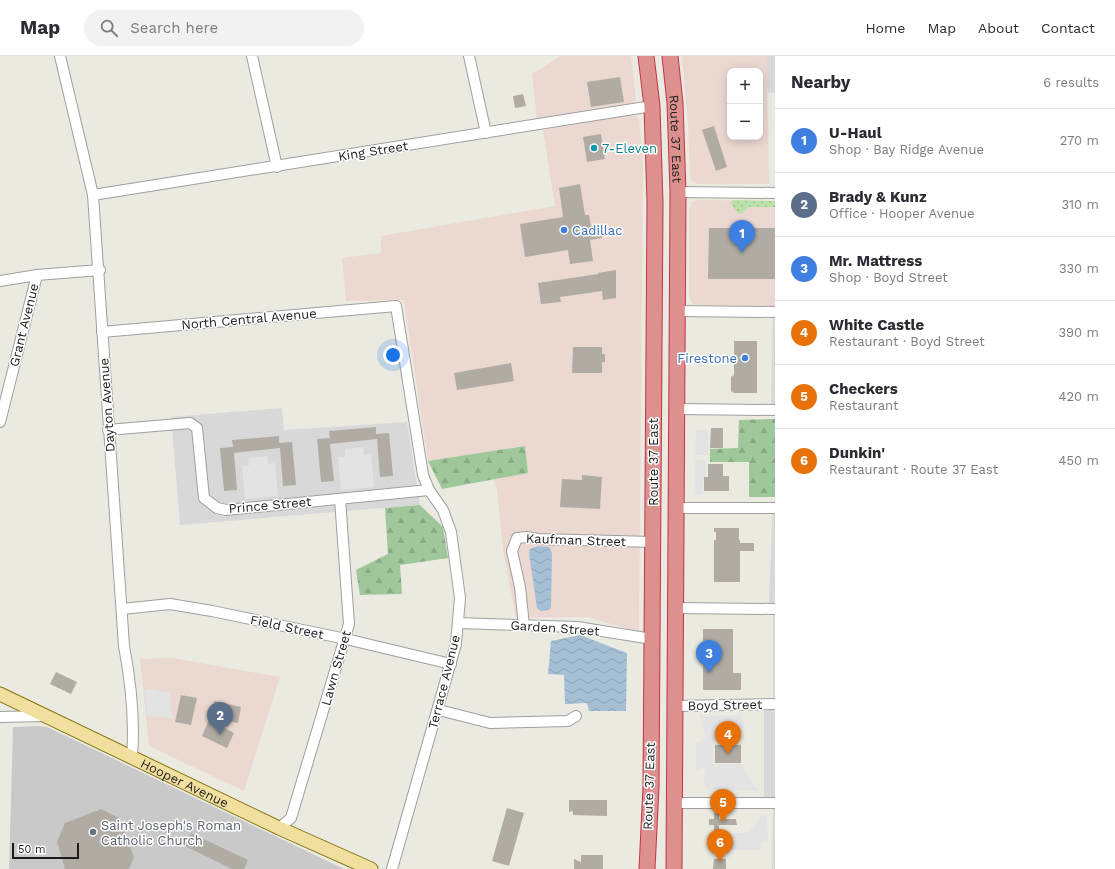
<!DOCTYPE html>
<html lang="en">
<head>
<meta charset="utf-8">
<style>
  body { margin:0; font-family:"Work Sans",sans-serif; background:#f2f2f3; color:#2b2b33 }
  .controls { position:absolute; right:12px; top:12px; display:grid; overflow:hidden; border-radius:8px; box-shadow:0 2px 10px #0003 }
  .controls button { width:36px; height:36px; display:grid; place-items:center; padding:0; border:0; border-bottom:1px solid #e1e1e2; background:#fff; color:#2b2b33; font:20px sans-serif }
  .scale { position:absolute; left:12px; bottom:10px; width:67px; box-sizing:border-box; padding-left:4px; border:2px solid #1b1b1b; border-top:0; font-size:11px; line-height:14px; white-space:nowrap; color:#1b1b1b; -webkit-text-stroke:3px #fff; paint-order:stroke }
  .you { position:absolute; left:393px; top:299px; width:14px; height:14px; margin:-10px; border:3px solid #fff; border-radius:50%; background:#1a73e8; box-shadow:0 0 0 6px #1a73e833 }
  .badge { display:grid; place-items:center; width:26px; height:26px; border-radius:50%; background:#b23414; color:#fff; font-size:13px; font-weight:700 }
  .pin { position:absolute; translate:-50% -33px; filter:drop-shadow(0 1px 2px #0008) }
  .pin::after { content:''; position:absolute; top:21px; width:14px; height:12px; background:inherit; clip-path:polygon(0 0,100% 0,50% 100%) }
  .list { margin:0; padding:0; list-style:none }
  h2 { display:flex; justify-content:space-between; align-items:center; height:52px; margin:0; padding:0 16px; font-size:17px }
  h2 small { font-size:13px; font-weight:400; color:#7c7c81 }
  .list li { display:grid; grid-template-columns:26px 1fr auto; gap:12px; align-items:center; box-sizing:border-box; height:64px; padding:0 16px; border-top:1px solid #e1e1e2 }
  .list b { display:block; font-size:15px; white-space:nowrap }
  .list p { margin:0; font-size:13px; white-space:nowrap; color:#7c7c81 }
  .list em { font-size:13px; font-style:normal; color:#7c7c81 }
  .icon { flex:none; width:22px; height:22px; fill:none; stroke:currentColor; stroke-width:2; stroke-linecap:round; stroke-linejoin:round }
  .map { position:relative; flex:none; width:775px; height:813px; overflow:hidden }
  header { display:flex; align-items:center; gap:24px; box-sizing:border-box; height:56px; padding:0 20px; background:#fff; border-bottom:1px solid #e1e1e2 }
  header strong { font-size:19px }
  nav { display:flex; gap:22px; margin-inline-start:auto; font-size:14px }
  .search { width:280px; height:36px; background:#f2f2f3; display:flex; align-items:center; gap:10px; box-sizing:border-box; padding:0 14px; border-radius:22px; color:#7c7c81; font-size:15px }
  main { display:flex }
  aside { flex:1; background:#fff }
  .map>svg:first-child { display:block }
</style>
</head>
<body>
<header>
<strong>Map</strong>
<div class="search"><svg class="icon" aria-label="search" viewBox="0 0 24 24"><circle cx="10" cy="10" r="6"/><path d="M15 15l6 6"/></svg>Search here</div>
<nav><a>Home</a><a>Map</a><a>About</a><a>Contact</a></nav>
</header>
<main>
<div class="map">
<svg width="775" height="813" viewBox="0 0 775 813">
  <defs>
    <pattern id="grass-dots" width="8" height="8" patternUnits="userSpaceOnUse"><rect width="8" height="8" fill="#bbe1ab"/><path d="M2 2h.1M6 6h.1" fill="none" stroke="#a0c093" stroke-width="1.8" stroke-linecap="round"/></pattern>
    <pattern id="forest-firs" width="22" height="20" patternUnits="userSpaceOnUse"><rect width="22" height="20" fill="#9ec79a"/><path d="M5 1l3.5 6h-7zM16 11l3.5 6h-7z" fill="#88aa84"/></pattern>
    <pattern id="water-waves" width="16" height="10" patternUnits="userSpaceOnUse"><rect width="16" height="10" fill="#a5c0d5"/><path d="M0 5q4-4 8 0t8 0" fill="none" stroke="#8da4b6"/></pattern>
  </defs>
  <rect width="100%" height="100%" fill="#ebeae1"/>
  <g fill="#d9d8d8">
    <polygon points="767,0 775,0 775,37 766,36"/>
    <polygon points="773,250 775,250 775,359 771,359"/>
    <polygon points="282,352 284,374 407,366 420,449 180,469 171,361"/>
    <polygon points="773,445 775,445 775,813 772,813 773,752 764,740 764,654 773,642 773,556 769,545"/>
  </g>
  <g fill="#ebd8d1" fill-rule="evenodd">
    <polygon points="559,0 631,0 636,44 633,47 537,64 532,18 559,1"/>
    <path d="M682,0H767L769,128H698L692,125L690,120L688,67ZM730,15H760V81H730Z"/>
    <polygon points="630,59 635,60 639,63 643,109 639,576 587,561 516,562 503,493 497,434 494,423 528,417 524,390 428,405 404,244 346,245 342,202 381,197 381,180 555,150 543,74"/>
    <polygon points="697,144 775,145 775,250 698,249 692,247 689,241 689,153 692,146"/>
    <polygon points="172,602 280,621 244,735 149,690 140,603"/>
  </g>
  <polygon fill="#c9c9c9" points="39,670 47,671 344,813 9,813 13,671"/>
  <polygon fill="url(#grass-dots)" points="733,144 775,145 775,151 748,151 743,157 738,158 731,147"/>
  <g fill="url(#forest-firs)">
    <polygon points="775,363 775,441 749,441 749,406 710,406 710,393 738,392 739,364"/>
    <polygon points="525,390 528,417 442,433 428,405"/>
    <polygon points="420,449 443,471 448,502 400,509 402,538 360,539 356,514 388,498 385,452"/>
  </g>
  <g fill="#e3e3e3">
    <polygon points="696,374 708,374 708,399 695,399"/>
    <polygon points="363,391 364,399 371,398 374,431 341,434 338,401 345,401 345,393"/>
    <polygon points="267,400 268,408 275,407 278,440 245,443 242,410 249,410 248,402"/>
    <polygon points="695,403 706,404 706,420 703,421 703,438 695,438"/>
    <polygon points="153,633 163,636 170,636 172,662 147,660 145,634"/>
    <polygon points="741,659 745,669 739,684 714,685 713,709 716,712 719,708 742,708 758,735 707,734 703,725 706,715 703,712 696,715 696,687 704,683 705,680 700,660"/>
    <polygon points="767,758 768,786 761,787 761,794 713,794 713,787 735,777 746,777 750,775 761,759"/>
  </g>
  <g fill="url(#water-waves)">
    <polygon points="538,490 549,491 552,497 551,552 548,554 540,555 537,552 529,497 530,493"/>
    <polygon points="580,579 627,597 626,655 589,655 587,647 565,648 564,619 548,618 551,585"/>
  </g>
  <g fill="#b0aca4">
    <polygon points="620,21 624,46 591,51 587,26"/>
    <polygon points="523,38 526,50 515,52 513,40"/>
    <polygon points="714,70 727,111 716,115 702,74"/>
    <polygon points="601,78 605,103 587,106 583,81"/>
    <polygon points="580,128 585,159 589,159 591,170 600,169 602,182 590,184 593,205 570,208 568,194 525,201 520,168 563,161 559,132"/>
    <polygon points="709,172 775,172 775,223 708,223"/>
    <polygon points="616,214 616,242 603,244 602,235 560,241 561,246 541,248 538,227 598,218 598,217"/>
    <polygon points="734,285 757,285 757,337 734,337 731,335 731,321 734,319"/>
    <polygon points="573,291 602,291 602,298 605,298 605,306 602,306 602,317 572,317"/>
    <polygon points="511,307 514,325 457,334 454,317"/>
    <polygon points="376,371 376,378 389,377 393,420 380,421 377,383 330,388 334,425 321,426 317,383 330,382 329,375"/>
    <polygon points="711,372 723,372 723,392 710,392"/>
    <polygon points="279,380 279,387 292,386 296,429 283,430 280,392 234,397 237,434 224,435 220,392 233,391 232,384"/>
    <polygon points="708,408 723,408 723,420 729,420 729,435 704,435 704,421 708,421"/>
    <polygon points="582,419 602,421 600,453 560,451 562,423 582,424"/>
    <polygon points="714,472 739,472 739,484 740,484 740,487 754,487 754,495 740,495 740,526 714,526 714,484 716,484 716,476 714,476"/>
    <polygon points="703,573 733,573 733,617 741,617 741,634 703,634"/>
    <polygon points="56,616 77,626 71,638 50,628"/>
    <polygon points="181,639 197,642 191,669 175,666"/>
    <polygon points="214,645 241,651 238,667 210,661"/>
    <polygon points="209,664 234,677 227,692 202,680"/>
    <rect x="715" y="689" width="26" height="18"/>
    <polygon points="569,744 607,744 607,760 573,759 573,755 569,756"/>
    <polygon points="507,752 524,757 509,810 492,805"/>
    <polygon points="101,753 119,762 134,801 129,813 65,813 57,786 65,767"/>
    <polygon points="714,757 719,757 719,763 736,763 737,769 719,769 719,775 714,775 714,769 709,769 709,763 714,763"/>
    <polygon points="191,777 248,804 244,813 232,813 185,790"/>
    <polygon points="581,799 603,799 603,813 574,813 574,803 581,806"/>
    <polygon points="714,803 726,803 726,813 713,813"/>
  </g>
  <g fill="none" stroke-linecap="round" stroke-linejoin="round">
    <g stroke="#9f9f9f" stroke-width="12">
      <g id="minor">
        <path d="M60,0L93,139L124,590C131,627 135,663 132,700"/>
        <polyline points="252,0 277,111"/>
        <polyline points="469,0 486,77"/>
        <polyline points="678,136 775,137"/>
        <polyline points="93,139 652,50"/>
        <polyline points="0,225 37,219 100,214"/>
        <polyline points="677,255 775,256"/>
        <polyline points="102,276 396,250 423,419 429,434 443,454 451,476 460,542 456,588 392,813"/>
        <polyline points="676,353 775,354"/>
        <polyline points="0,366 37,219"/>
        <polyline points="108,374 190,367 197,372 204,442 217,452 226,454 429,434"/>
        <polyline points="677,452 775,452"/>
        <polyline points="676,552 775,553"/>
        <polyline points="122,553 170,548 212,555 346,583 451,608"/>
        <polyline points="458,567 577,571 652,583"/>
        <polyline points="524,570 520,531 512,495 517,482 527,481 538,483 653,486"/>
        <polyline points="675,650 775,648"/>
        <polyline points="439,654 490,667 568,665 576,660"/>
        <polyline points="0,661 44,660"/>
        <polyline points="675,747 775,747"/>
        <polyline points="279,772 291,762 349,568 340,443"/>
      </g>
    </g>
    <g stroke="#83740e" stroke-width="15">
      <g id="major">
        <path id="s1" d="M0,638L279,772L371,813"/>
      </g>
    </g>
    <g stroke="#c33448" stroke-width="17">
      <g id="highway">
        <polyline points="646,0 652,50 655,147 651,731 647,813"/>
        <path id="s2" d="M670,0L675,47L678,136L674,813"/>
      </g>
    </g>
    <use href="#minor" stroke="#fff" stroke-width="10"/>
    <use href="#major" stroke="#f1dfa0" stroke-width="13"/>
    <use href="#highway" stroke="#dc918f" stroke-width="15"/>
  </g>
  <circle fill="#0f9aa8" stroke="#fff" stroke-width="1.5" cx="594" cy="92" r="4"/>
  <g fill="#3f7fe0" stroke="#fff" stroke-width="1.5">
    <circle cx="564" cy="174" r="4"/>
    <circle cx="745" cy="302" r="4"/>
  </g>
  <circle fill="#6b7280" stroke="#fff" stroke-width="1.5" cx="93" cy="776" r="4"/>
  <g text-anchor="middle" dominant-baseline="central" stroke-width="3" stroke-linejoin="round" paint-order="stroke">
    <g font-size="13" fill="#1b1b1b" stroke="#fff">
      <text stroke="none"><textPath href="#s2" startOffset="83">Route 37 East</textPath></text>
      <text transform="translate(373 95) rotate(-9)">King Street</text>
      <text transform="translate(249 263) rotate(-5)">North Central Avenue</text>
      <text transform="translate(24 269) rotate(-76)">Grant Avenue</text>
      <text transform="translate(107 349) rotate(-94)">Dayton Avenue</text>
      <text transform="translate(653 406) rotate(-90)">Route 37 East</text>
      <text transform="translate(270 449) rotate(-5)">Prince Street</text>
      <text transform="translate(576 484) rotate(2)">Kaufman Street</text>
      <text transform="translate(287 571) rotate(12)">Field Street</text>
      <text transform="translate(555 572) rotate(4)">Garden Street</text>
      <text transform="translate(336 612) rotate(-74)">Lawn Street</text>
      <text transform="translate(444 626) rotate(-76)">Terrace Avenue</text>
      <text transform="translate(725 649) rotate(-1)">Boyd Street</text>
      <text stroke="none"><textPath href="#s1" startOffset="205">Hooper Avenue</textPath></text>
      <text transform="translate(649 730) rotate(-88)">Route 37 East</text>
    </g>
    <g font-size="13" fill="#0d838f" stroke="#fff" text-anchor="start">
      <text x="602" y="92">7-Eleven</text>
    </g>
    <g font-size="13" fill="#366cbe" stroke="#fff" text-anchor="start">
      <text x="572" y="174">Cadillac</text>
      <text x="737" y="302" text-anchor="end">Firestone</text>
    </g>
    <g font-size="13" fill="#5b616d" stroke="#fff" text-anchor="start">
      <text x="101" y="769">Saint Joseph's Roman<tspan x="101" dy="15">Catholic Church</tspan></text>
    </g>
  </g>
</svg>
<div class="controls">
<button>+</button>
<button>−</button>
</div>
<div class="scale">50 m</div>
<div class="you"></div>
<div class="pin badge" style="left:742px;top:197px;background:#3f7fe0">1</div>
<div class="pin badge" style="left:220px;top:679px;background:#5c6f8a">2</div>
<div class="pin badge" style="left:709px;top:617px;background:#3f7fe0">3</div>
<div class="pin badge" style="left:728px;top:698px;background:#e8710a">4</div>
<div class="pin badge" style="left:723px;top:766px;background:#e8710a">5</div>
<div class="pin badge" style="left:720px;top:806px;background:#e8710a">6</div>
</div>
<aside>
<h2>Nearby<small>6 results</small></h2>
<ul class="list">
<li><span class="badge" style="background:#3f7fe0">1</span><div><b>U-Haul</b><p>Shop · Bay Ridge Avenue</p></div><em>270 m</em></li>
<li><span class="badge" style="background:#5c6f8a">2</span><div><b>Brady &amp; Kunz</b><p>Office · Hooper Avenue</p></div><em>310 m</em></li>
<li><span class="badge" style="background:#3f7fe0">3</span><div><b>Mr. Mattress</b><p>Shop · Boyd Street</p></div><em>330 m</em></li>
<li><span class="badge" style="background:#e8710a">4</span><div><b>White Castle</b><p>Restaurant · Boyd Street</p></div><em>390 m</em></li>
<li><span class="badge" style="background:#e8710a">5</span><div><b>Checkers</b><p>Restaurant</p></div><em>420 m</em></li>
<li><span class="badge" style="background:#e8710a">6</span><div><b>Dunkin'</b><p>Restaurant · Route 37 East</p></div><em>450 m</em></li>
</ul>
</aside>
</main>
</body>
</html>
